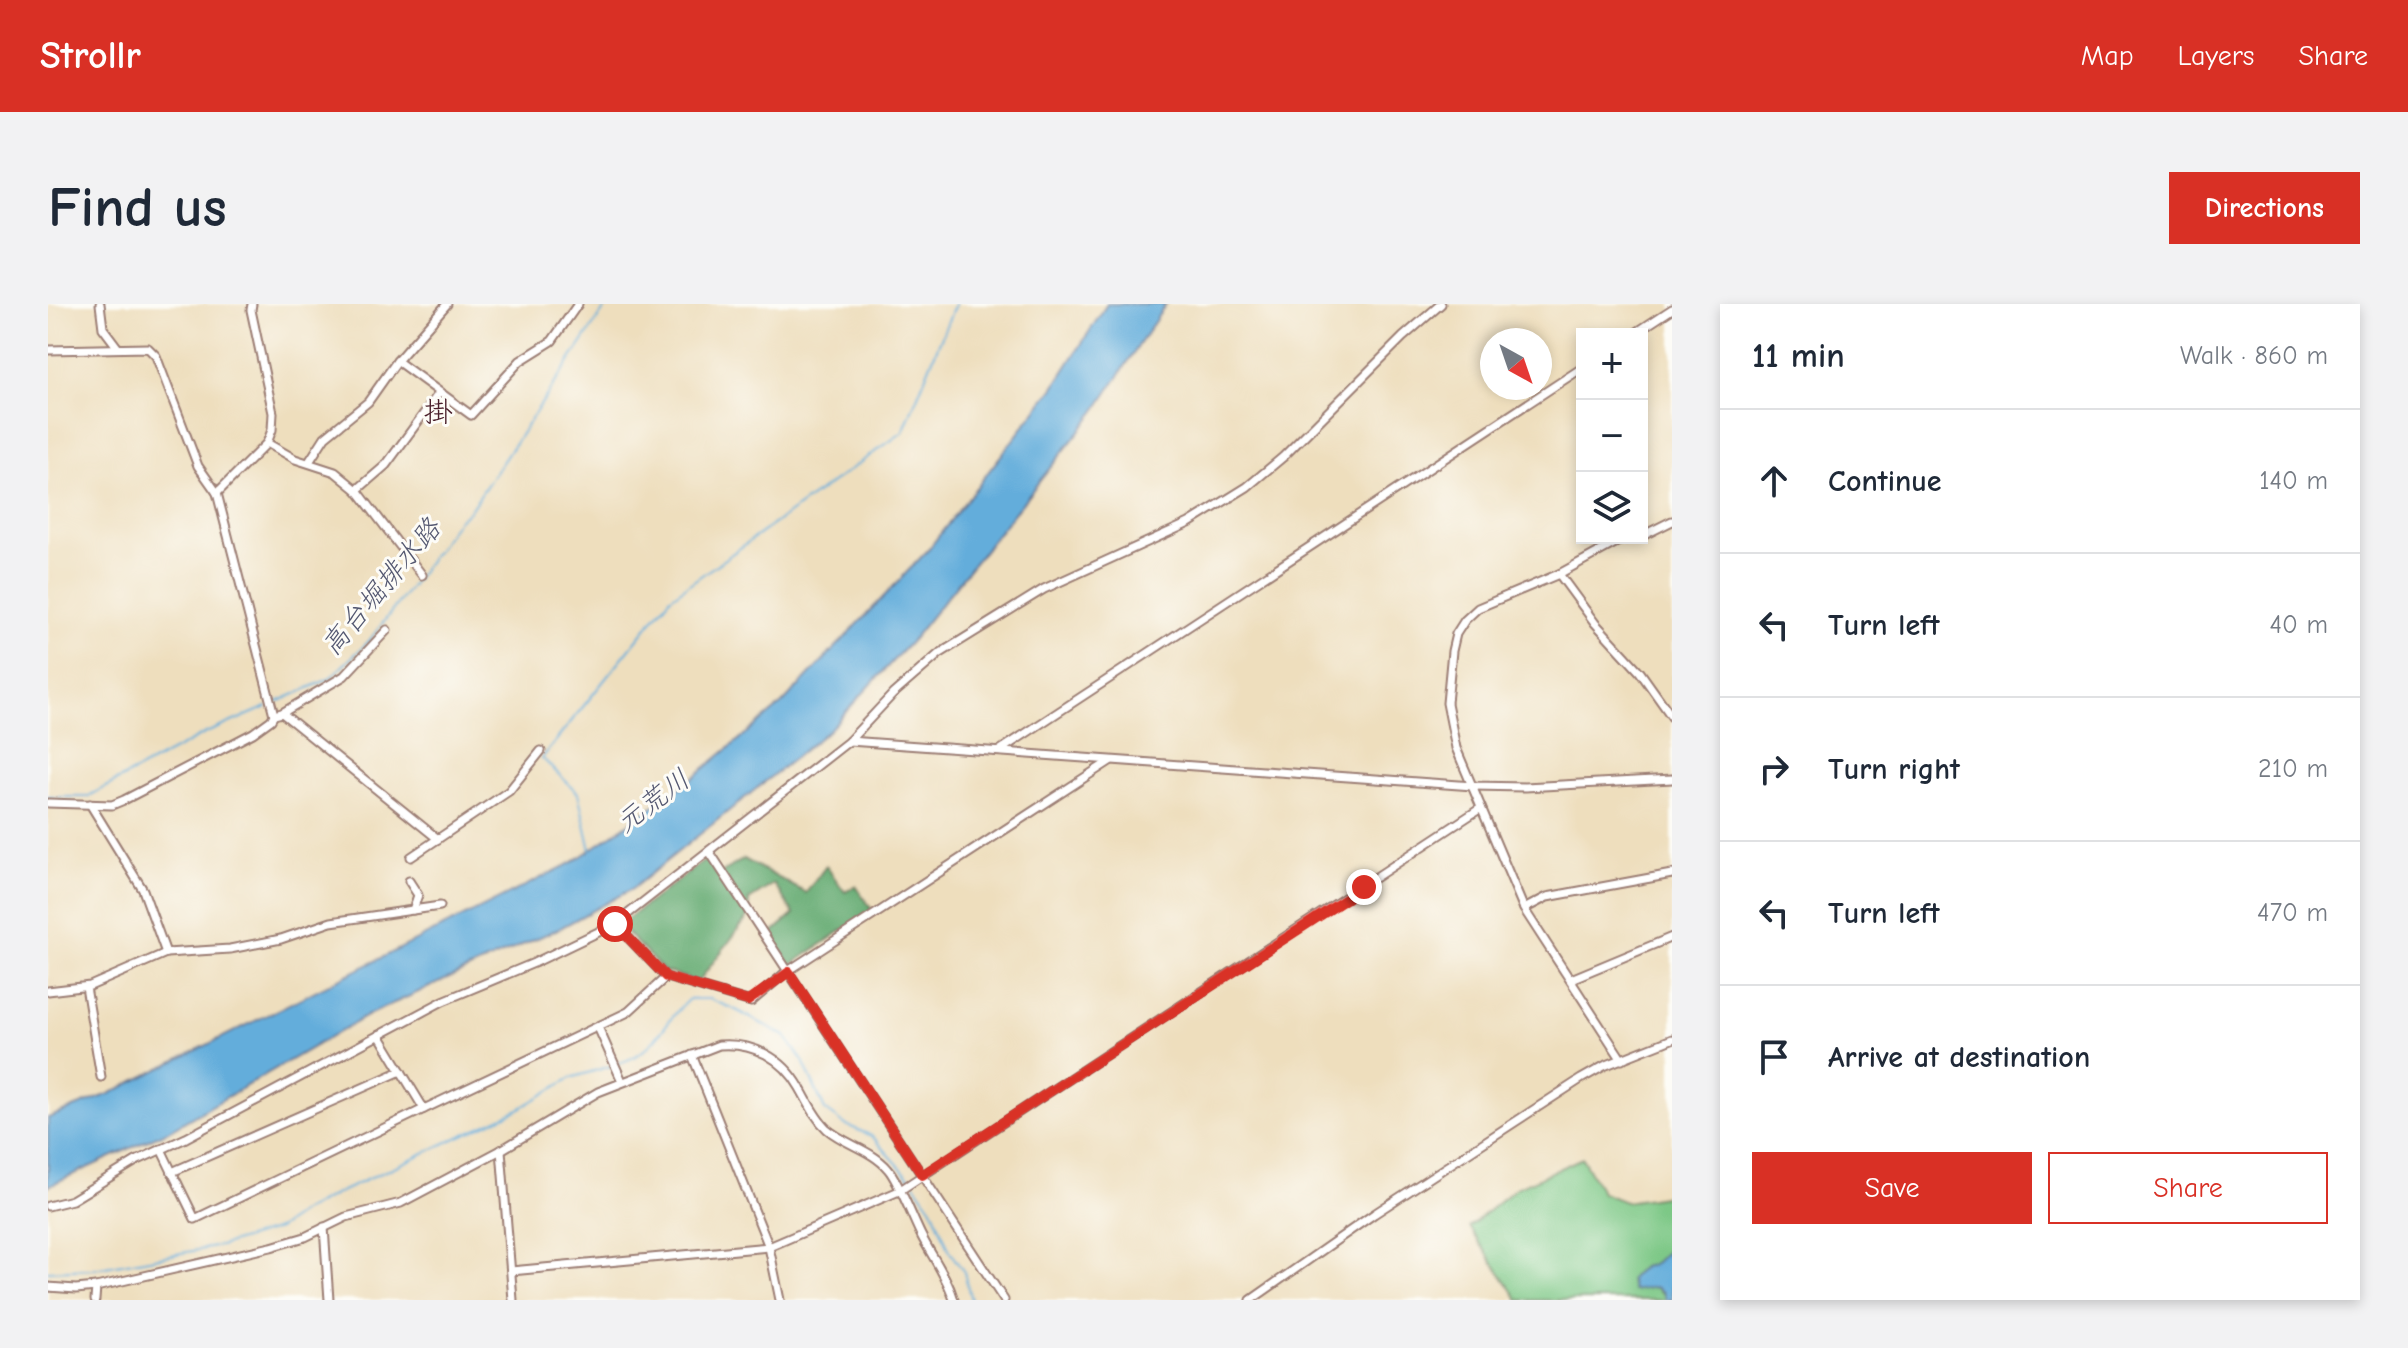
<!DOCTYPE html>
<html lang="en">
<head>
<meta charset="utf-8">
<style>
  body { margin:0; font-family:"Comic Neue","Klee One",sans-serif; background:#f2f2f3; color:#1f2937 }
  .controls { position:absolute; right:24px; top:24px; display:grid; overflow:hidden; border-radius:0px; box-shadow:0 4px 12px #0003 }
  .controls button { width:72px; height:72px; display:grid; place-items:center; padding:0; border:0; border-bottom:2px solid #e0e1e3; background:#fff; color:#1f2937; font:40px sans-serif }
  .compass { position:absolute; left:1432px; top:24px; width:72px; height:72px; border-radius:50%; background:#fff; box-shadow:0 4px 12px #0003; rotate:140deg }
  .stop { position:absolute; width:24px; height:24px; margin:-18px; border:6px solid #d93025; border-radius:50%; background:#fff }
  .stop.end { background:#d93025; border-color:#fff; box-shadow:0 2px 8px #0008 }
  .list { margin:0; padding:0; list-style:none }
  h2 { display:flex; justify-content:space-between; align-items:center; height:104px; margin:0; padding:0 32px; font-size:34px }
  h2 small { font-size:26px; font-weight:400; color:#747a83 }
  .list li { display:grid; grid-template-columns:52px 1fr auto; gap:24px; align-items:center; box-sizing:border-box; height:144px; padding:0 32px; border-top:2px solid #e0e1e3 }
  .list b { display:block; font-size:30px; white-space:nowrap }
  .list em { font-size:26px; font-style:normal; color:#747a83 }
  .actions { display:flex; gap:16px; padding:24px 32px }
  .actions a { flex:1; padding:18px 0; border:2px solid #d93025; border-radius:0px; text-align:center; font-size:28px; color:#d93025 }
  .actions .main { background:#d93025; color:#fff }
  .icon { flex:none; width:44px; height:44px; fill:none; stroke:currentColor; stroke-width:2; stroke-linecap:round; stroke-linejoin:round }
  .map { position:relative; flex:none; width:1624px; height:996px; overflow:hidden; border-radius:0px }
  header { display:flex; align-items:center; gap:48px; box-sizing:border-box; height:112px; padding:0 40px; background:#d93025; color:#fff }
  header strong { font-size:38px }
  nav { display:flex; gap:44px; margin-inline-start:auto; font-size:28px }
  .intro { display:flex; align-items:center; justify-content:space-between; box-sizing:border-box; height:192px; padding:0 48px }
  h1 { margin:0; font-size:56px }
  .button { padding:20px 36px; border-radius:0px; background:#d93025; color:#fff; font-size:28px; font-weight:700 }
  main { display:flex; gap:48px; padding:0 48px }
  aside { flex:1; background:#fff; border-radius:0px; box-shadow:0 4px 12px #0003 }
  .map>svg:first-child { display:block }
</style>
</head>
<body>
<header>
<strong>Strollr</strong>
<nav><a>Map</a><a>Layers</a><a>Share</a></nav>
</header>
<div class="intro"><h1>Find us</h1><a class="button">Directions</a></div>
<main>
<div class="map">
<svg width="1624" height="996" viewBox="0 0 1624 996">
  <rect width="100%" height="100%" fill="#fdfcf7"/>
  <filter id="ink" filterUnits="userSpaceOnUse"><feTurbulence type="fractalNoise" baseFrequency=".0125" numOctaves="2"/><feDisplacementMap in="SourceGraphic" scale="16" xChannelSelector="R" yChannelSelector="G"/><feConvolveMatrix kernelMatrix="1 2 1 2 8 2 1 2 1" color-interpolation-filters="sRGB"/></filter>
  <filter id="wash" filterUnits="userSpaceOnUse"><feTurbulence type="fractalNoise" baseFrequency=".006" numOctaves="4" result="noise"/><feDisplacementMap in="SourceGraphic" scale="32" xChannelSelector="R" yChannelSelector="G"/><feGaussianBlur stdDeviation="1.8" result="paint"/><feColorMatrix in="noise" values="0 0 0 0 0 0 0 0 0 0 0 0 0 0 0 0 0 1.4 0 .05"/><feComposite in="paint" operator="in"/></filter>
  <g filter="url(#wash)">
    <rect width="100%" height="100%" fill="#eedebd"/>
    <polygon fill="#7dc886" stroke="#647458" stroke-width="2" points="1534,854 1554,889 1577,898 1623,891 1624,946 1619,947 1604,961 1594,963 1582,975 1583,980 1596,985 1607,983 1618,992 1618,996 1471,996 1421,923 1468,884"/>
    <polygon fill="#66ac73" stroke="#58664f" stroke-width="2" points="659,555 670,571 696,555 758,589 778,562 797,588 808,582 824,606 743,661 723,630 746,610 726,580 701,596 700,613 650,678 616,667 571,621"/>
    <g fill="#63addb" stroke="#566683" stroke-width="2">
      <polygon points="1059,0 1118,0 1047,108 865,335 781,426 584,585 514,623 322,710 120,827 0,882 0,814 61,790 525,558 640,478 734,400 879,247 1006,83"/>
      <polygon points="1624,946 1624,996 1618,996 1615,988 1607,983 1585,987 1582,975 1594,963 1604,961 1619,947"/>
    </g>
    <g fill="none" stroke-linecap="round" stroke-linejoin="round">
      <g stroke="#63addb" stroke-width="2">
        <polyline points="225,400 281,375 320,338 361,285 410,216 422,206 560,0"/>
        <polyline points="0,493 39,493 158,429 219,403"/>
        <polyline points="543,546 530,489 494,454 623,293 855,128 907,0"/>
        <path d="M569,760C609,748 613,720 641,695H661L686,705L737,732L755,757L777,806L796,820L824,832L863,875"/>
        <polyline points="867,880 884,904 902,948 916,968 923,996"/>
        <polyline points="0,967 46,965 172,942 230,925 256,907 292,888 471,805 523,774 563,762"/>
      </g>
    </g>
  </g>
  <g filter="url(#ink)">
    <g fill="none" stroke-linecap="round" stroke-linejoin="round">
      <g stroke="#9c7e74" stroke-width="11">
        <g id="minor">
          <polyline points="52,0 55,24 70,44"/>
          <polyline points="1586,30 1624,5"/>
          <polyline points="0,46 100,44 108,52 150,162 169,189 226,411"/>
          <polyline points="349,57 423,111 472,57 504,37 530,0"/>
          <polyline points="219,139 247,155 287,168 309,186 374,271"/>
          <polyline points="261,158 277,133 320,98 349,57 399,0"/>
          <polyline points="309,186 338,161 391,89"/>
          <polyline points="169,189 219,139 224,126 225,109 203,6 204,0"/>
          <polyline points="1594,232 1624,217"/>
          <polyline points="1511,270 1547,319 1592,368 1624,413"/>
          <polyline points="234,409 390,535"/>
          <polyline points="801,437 1425,482 1477,483 1624,475"/>
          <polyline points="951,447 1534,64"/>
          <polyline points="0,499 64,501 76,496 205,429 223,416 226,411 234,409 296,372 339,326"/>
          <polyline points="42,500 95,586 118,649"/>
          <polyline points="661,547 956,996"/>
          <polyline points="363,553 461,487 493,447"/>
          <polyline points="361,577 370,591 365,606"/>
          <polyline points="1476,605 1499,593 1624,570"/>
          <polyline points="567,620 618,673"/>
          <polyline points="1523,675 1624,633"/>
          <polyline points="38,683 53,773"/>
          <polyline points="0,687 42,682 118,649 182,645 233,635 283,618 392,602"/>
          <polyline points="550,723 574,777"/>
          <polyline points="331,731 376,805 580,708 618,673 703,698 737,669 1062,457"/>
          <polyline points="644,751 721,943 732,996"/>
          <polyline points="1574,756 1476,605 1408,444 1399,399 1404,347 1408,330 1417,316 1430,304 1511,270 1571,237 1585,234"/>
          <polyline points="113,845 124,868 353,767"/>
          <polyline points="453,846 465,996"/>
          <polyline points="124,868 147,915 376,805"/>
          <polyline points="0,902 24,896 88,857 138,834 395,697 486,659 567,620 801,437 845,390 891,350 996,285 1141,219 1199,183 1235,153 1355,33 1393,0"/>
          <polyline points="276,923 281,996"/>
          <polyline points="463,967 721,943 851,887 1433,504"/>
          <path d="M0,983L28,985L48,983L223,943L257,933L298,913L353,899L453,846L550,788L671,741C705,738 735,754 752,784C760,798 767,814 779,825C798,841 824,846 840,865C850,876 865,915 873,931C884,953 899,972 906,996"/>
          <polyline points="47,996 48,983"/>
          <polyline points="1203,996 1326,910 1533,775 1556,762 1624,735"/>
        </g>
      </g>
      <use href="#minor" stroke="#fff" stroke-width="7"/>
    </g>
  </g>
  <g fill="none" stroke-linecap="round" stroke-linejoin="round" filter="url(#ink)">
    <polyline stroke="#d93025" stroke-width="10" points="567,620 618,673 700,697 741,668 874,871 1316,583"/>
  </g>
  <g text-anchor="middle" dominant-baseline="central" stroke-width="6" stroke-linejoin="round" paint-order="stroke">
    <g font-size="28" font-style="italic" fill="#545871" stroke="#fdfcf7">
      <text transform="translate(333 283) rotate(-50)">高台堀排水路</text>
      <text transform="translate(605 497) rotate(-37)">元荒川</text>
    </g>
    <g font-size="30" fill="#4a1f2b" stroke="#fdfcf7">
      <text x="390" y="108">掛</text>
    </g>
  </g>
</svg>
<div class="controls">
<button>+</button>
<button>−</button>
<button><svg class="icon" aria-label="layers" viewBox="0 0 24 24"><path d="M12 4l9 5-9 5-9-5zM3 14l9 5 9-5"/></svg></button>
</div>
<svg class="compass" viewBox="-18 -18 36 36"><path d="M0-13l5 13h-10z" fill="#e53935"/><path d="M0 13l5-13h-10z" fill="#747a83"/></svg>
<div class="stop" style="left:567px;top:620px"></div>
<div class="stop end" style="left:1316px;top:583px"></div>
</div>
<aside>
<h2>11 min<small>Walk · 860 m</small></h2>
<ul class="list">
<li><svg class="icon" aria-label="ahead" viewBox="0 0 24 24"><path d="M12 20V5M6 11l6-6 6 6"/></svg><div><b>Continue</b></div><em>140 m</em></li>
<li><svg class="icon" aria-label="left" viewBox="0 0 24 24"><path d="M17 20v-9H6M10 6l-5 5 5 5"/></svg><div><b>Turn left</b></div><em>40 m</em></li>
<li><svg class="icon" aria-label="right" viewBox="0 0 24 24"><path d="M7 20v-9h11M14 6l5 5-5 5"/></svg><div><b>Turn right</b></div><em>210 m</em></li>
<li><svg class="icon" aria-label="left" viewBox="0 0 24 24"><path d="M17 20v-9H6M10 6l-5 5 5 5"/></svg><div><b>Turn left</b></div><em>470 m</em></li>
<li><svg class="icon" aria-label="arrive" viewBox="0 0 24 24"><path d="M6 21V4h12l-3 4 3 4H6"/></svg><div><b>Arrive at destination</b></div></li>
</ul>
<div class="actions"><a class="main">Save</a><a>Share</a></div>
</aside>
</main>
</body>
</html>
